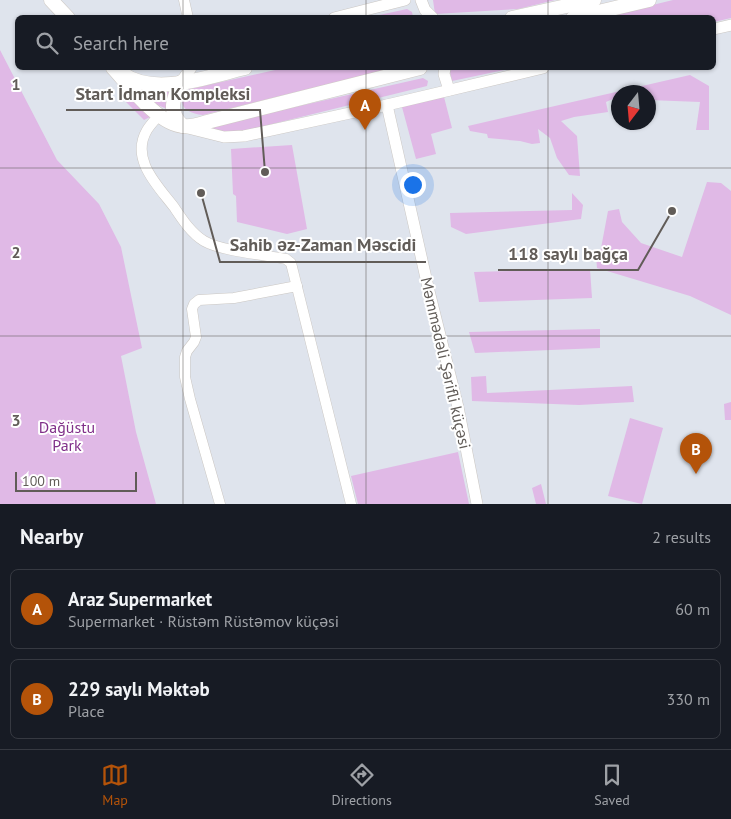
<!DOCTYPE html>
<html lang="en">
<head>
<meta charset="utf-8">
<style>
  body { margin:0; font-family:"PT Sans",sans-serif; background:#20242c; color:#f1f3f6 }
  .compass { position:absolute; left:611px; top:85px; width:45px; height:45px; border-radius:50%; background:#171b24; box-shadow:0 1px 4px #0004; rotate:196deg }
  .scale { position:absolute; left:15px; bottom:12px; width:122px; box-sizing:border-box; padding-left:5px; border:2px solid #615c58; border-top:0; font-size:14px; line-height:18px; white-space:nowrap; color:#615c58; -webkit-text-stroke:4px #fff; paint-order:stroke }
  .you { position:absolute; left:412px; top:184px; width:18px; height:18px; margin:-12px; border:4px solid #fff; border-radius:50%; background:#1a73e8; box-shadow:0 0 0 8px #1a73e833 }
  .badge { display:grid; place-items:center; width:32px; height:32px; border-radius:50%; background:#b45309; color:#fff; font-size:16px; font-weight:700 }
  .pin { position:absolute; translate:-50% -41px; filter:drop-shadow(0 1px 2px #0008) }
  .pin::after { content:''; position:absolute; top:26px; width:18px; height:15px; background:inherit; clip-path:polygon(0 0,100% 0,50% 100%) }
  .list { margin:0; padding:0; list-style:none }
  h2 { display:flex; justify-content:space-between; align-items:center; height:65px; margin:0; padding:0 20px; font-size:21px }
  h2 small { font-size:16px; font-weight:400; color:#9ea1a6 }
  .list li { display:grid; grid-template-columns:32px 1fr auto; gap:15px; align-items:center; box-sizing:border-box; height:80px; margin:0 10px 10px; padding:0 10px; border:1px solid #363941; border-radius:8px }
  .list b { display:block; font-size:19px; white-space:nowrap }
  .list p { margin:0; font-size:16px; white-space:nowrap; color:#9ea1a6 }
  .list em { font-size:16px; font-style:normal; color:#9ea1a6 }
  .icon { flex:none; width:28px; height:28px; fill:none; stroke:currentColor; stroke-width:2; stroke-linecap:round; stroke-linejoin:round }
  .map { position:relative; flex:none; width:731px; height:504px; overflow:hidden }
  .search { position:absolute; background:#171b24; box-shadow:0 1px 4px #0004; left:15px; right:15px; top:15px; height:55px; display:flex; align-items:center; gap:12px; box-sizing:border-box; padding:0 18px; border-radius:8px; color:#9ea1a6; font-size:19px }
  .sheet { height:245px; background:#171b24 }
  nav { display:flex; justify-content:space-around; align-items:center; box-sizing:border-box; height:70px; border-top:1px solid #363941; background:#171b24; font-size:14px; color:#9ea1a6 }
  nav a { display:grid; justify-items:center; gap:2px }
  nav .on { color:#b45309 }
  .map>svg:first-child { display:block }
</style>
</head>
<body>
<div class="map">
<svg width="731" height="504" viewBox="0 0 731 504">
  <rect width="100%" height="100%" fill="#dfe4ed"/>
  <g fill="#e0b9e6">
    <polygon points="433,0 555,0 518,9 435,14"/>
    <polygon points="673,0 731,0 731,18 714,22 714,18 599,18"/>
    <polygon points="407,9 412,12 413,17 370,17"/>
    <polygon points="0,50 57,160 99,204 121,247 142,348 121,356 136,432 156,504 0,504"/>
    <path d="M284,68H393L203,115C185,113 174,104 190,89Z"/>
    <polygon points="449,68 513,68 452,81"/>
    <polygon points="690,75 709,86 709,130 696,130 700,102 649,100 648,92 618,92 618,101 615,98 606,102 608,112 574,117 561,121 577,136 580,176 569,175 557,158 550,138 538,129 540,143 532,144 520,141 488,138 487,134 470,131 468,126"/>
    <polygon points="423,78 428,81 427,86 232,134 207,127"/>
    <polygon points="134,86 151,92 169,92 167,109 153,103"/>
    <polygon points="129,95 150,117 144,120 126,102"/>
    <polygon points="444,97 452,128 431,134 436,154 416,159 402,107"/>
    <polygon points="292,145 307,229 287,234 237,222 236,196 233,194 231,149"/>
    <polygon points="707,182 721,183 731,191 731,315 690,296 597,268 596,256 599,259 608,211 619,209 622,222 641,243 682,257"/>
    <polygon points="572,193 583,205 581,219 466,234 451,227 450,213 572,210"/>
    <polygon points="590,269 592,298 479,302 474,272"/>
    <polygon points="600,329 600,348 475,353 469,332"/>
    <polygon points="486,376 487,393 632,386 634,402 579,405 472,401 471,377"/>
    <polygon points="731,402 731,420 725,420 724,404"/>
    <polygon points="630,418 663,428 642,504 608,496"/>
    <polygon points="458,452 469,504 358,504 351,476"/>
    <polygon points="541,484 546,504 536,504 532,488"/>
  </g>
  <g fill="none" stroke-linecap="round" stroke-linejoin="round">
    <g stroke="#cbc7c3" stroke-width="11">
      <g id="minor">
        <polyline points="184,0 188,18"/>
        <path d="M159,115C155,120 150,125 147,130C130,159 157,185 174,207C182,219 191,233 204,241C221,251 265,255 286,259L291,263L351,504"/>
        <polyline points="220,504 190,399 185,377 185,357 187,351 194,342 196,337 192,309 194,304 199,300 234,298 297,286"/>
      </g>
    </g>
    <g stroke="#cbc7c3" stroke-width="12">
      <g id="tertiary">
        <polyline points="421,0 425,10 433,18"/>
        <polyline points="334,18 405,0"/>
        <polyline points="714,29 731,25"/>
        <polyline points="445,68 444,74 449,90"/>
        <polyline points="181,82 191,68"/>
        <polyline points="387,105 428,287 458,407 477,504"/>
        <polyline points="184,127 224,137 244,136 387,105 543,68"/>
      </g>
    </g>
    <g stroke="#cfcac5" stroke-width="15">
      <g id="secondary">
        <polyline points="51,0 68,18"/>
        <polyline points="512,18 594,0"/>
        <polyline points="573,18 649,0"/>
        <path d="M113,68C129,85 158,125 184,126C191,127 200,124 207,122L420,68"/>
        <path d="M123,74C155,97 210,76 245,68"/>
        <path d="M181,82C173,99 167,112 183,126"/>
      </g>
    </g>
    <use href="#minor" stroke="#fff" stroke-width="10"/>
    <use href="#tertiary" stroke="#fff" stroke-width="11"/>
    <use href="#secondary" stroke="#fff" stroke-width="14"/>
  </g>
  <path fill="none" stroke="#615c58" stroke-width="1" stroke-opacity="0.55" d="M183,0V18M366,0V18M548,0V18M183,68V504M366,68V504M548,68V504M0,168H731M0,336H731"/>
  <g text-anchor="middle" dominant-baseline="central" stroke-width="4" stroke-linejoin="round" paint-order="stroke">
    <g font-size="16" fill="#615c58" stroke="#fff">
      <text transform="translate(446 363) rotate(77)">Məmmədəli Şərifli küçəsi</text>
    </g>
    <g font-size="16" fill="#802f89" stroke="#fff">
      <text x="67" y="427">Dağüstu<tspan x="67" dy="18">Park</tspan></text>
    </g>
  </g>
  <g font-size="16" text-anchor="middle" font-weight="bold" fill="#615c58" stroke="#fff" stroke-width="4" stroke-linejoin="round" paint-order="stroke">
    <text x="16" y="90">1</text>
    <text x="16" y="258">2</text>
    <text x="16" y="426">3</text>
  </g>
  <path fill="none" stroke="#615c58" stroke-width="2" d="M265 172L260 110H66M201 193L220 262H426M672 211L638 270H498"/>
  <g fill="#615c58" stroke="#fff" stroke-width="2">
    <circle cx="265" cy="172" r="5"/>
    <circle cx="201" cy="193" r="5"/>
    <circle cx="672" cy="211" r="5"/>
  </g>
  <g font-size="18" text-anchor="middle" font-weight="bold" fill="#615c58" stroke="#fff" stroke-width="4" stroke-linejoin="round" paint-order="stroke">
    <text x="163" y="100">Start İdman Kompleksi</text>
    <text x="323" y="251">Sahib əz-Zaman Məscidi</text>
    <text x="568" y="260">118 saylı bağça</text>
  </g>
</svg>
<svg class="compass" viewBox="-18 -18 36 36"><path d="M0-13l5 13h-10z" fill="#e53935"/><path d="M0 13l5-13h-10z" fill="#9ea1a6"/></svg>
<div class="scale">100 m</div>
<div class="you"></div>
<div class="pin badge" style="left:365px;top:130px">A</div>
<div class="pin badge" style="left:696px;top:474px">B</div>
<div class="search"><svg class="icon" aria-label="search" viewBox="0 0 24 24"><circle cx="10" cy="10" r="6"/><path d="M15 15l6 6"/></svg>Search here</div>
</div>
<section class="sheet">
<h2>Nearby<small>2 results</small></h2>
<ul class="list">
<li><span class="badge">A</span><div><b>Araz Supermarket</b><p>Supermarket · Rüstəm Rüstəmov küçəsi</p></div><em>60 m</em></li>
<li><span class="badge">B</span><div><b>229 saylı Məktəb</b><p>Place</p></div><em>330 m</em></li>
</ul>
</section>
<nav>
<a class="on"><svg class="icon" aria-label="map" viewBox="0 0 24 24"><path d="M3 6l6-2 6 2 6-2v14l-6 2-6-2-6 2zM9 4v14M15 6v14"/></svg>Map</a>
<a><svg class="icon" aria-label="directions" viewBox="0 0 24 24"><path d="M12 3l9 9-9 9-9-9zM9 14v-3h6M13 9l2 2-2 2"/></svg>Directions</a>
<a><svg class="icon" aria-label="saved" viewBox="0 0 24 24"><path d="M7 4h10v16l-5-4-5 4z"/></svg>Saved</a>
</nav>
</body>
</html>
